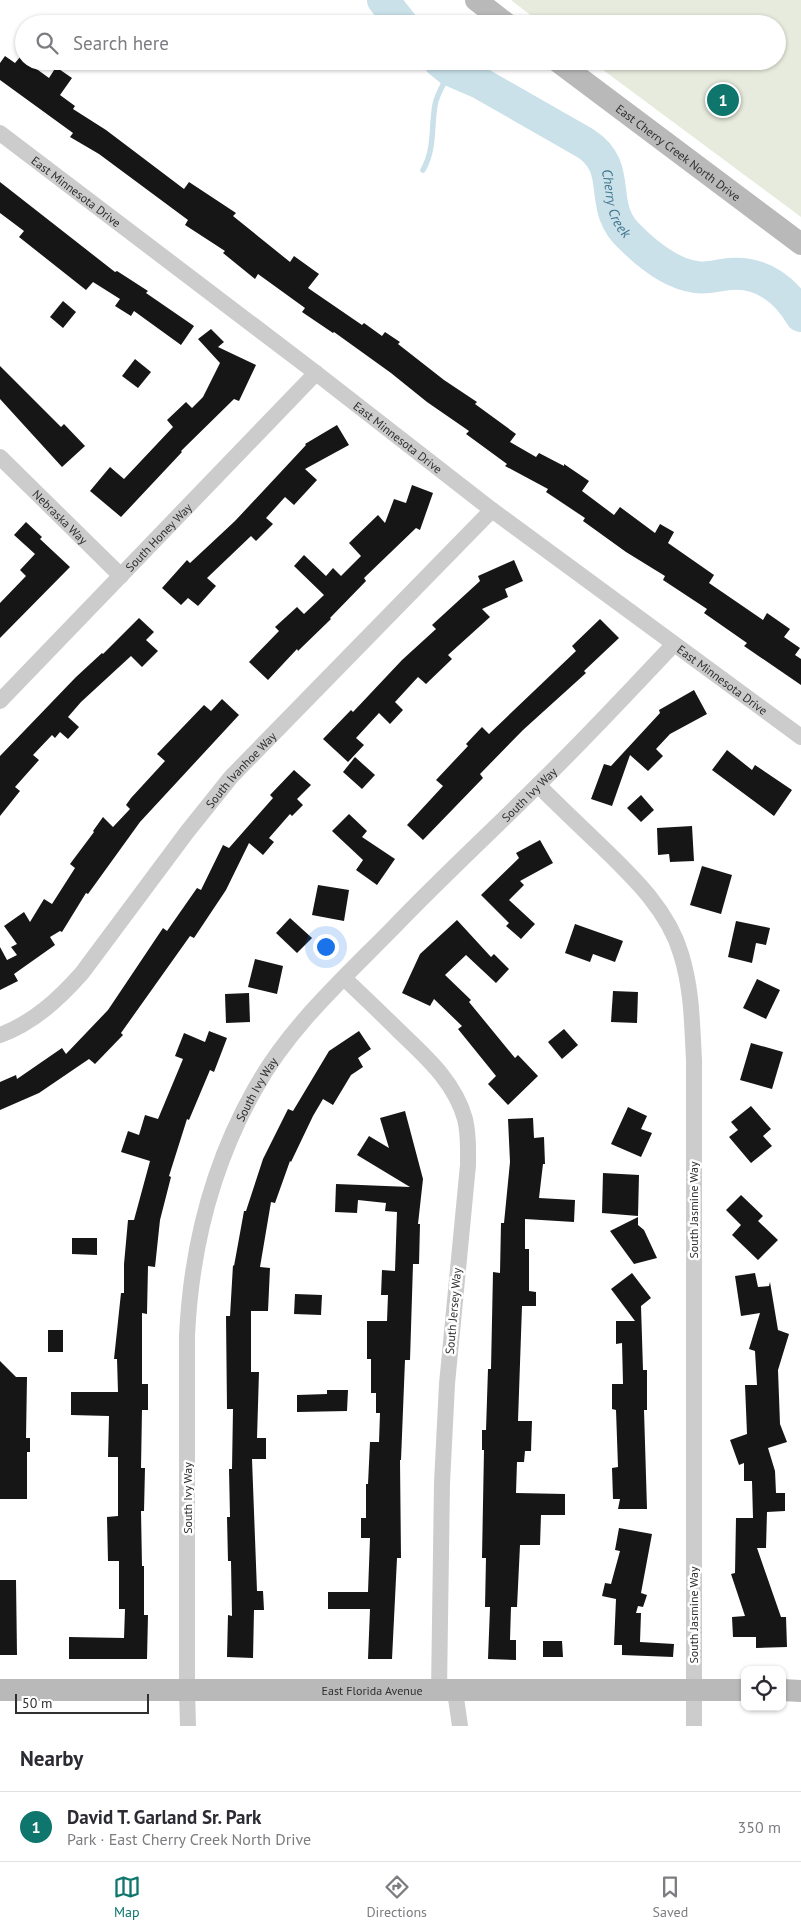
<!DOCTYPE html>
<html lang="en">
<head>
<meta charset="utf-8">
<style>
  body { margin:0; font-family:"PT Sans",sans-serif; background:#f7f7f7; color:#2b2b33 }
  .controls { position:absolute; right:15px; bottom:15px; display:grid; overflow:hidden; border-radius:10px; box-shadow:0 1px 4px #0004 }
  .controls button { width:45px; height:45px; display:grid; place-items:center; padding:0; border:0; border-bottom:1px solid #e1e1e2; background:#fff; color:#2b2b33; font:25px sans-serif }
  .scale { position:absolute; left:15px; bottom:12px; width:134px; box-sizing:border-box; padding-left:5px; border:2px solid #2f2f2f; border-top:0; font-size:14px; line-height:18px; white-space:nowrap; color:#2f2f2f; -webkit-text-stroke:4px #fff; paint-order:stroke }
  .you { position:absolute; left:325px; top:946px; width:18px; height:18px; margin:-12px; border:4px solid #fff; border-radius:50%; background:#1a73e8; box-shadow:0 0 0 8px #1a73e833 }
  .badge { display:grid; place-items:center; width:32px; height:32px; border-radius:50%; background:#0f766e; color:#fff; font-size:16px; font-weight:700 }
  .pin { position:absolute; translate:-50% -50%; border:2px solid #fff; box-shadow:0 1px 5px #0006 }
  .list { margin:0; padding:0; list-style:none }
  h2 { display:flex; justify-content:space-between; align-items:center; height:65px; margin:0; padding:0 20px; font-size:21px }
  h2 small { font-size:16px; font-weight:400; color:#7c7c81 }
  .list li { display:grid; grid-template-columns:32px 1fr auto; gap:15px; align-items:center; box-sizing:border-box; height:70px; padding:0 20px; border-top:1px solid #e1e1e2 }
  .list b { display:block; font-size:19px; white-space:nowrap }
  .list p { margin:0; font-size:16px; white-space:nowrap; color:#7c7c81 }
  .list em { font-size:16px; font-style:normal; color:#7c7c81 }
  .icon { flex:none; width:28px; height:28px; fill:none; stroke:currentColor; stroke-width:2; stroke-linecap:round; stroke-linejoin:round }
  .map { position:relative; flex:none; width:801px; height:1726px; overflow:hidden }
  .search { position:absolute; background:#fff; box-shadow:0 1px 4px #0004; left:15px; right:15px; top:15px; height:55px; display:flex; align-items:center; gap:12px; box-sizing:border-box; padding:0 18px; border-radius:28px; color:#7c7c81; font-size:19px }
  .sheet { height:135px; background:#fff }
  nav { display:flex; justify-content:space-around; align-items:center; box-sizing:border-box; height:70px; border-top:1px solid #e1e1e2; background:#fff; font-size:14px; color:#7c7c81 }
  nav a { display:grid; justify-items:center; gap:2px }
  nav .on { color:#0f766e }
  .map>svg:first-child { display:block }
</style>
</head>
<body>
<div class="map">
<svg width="801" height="1726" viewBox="0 0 801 1726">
  <rect width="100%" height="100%" fill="#fff"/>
  <polygon fill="#e6ebdd" points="511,0 801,0 801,217 591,61 777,61 777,24 542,24"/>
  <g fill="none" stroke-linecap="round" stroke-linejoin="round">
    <path stroke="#cae1ea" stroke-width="5.5" d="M423,170C435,149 431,128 435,105C437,93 446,81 450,70"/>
    <g stroke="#cae1ea" stroke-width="32">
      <polyline points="383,0 402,24"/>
      <path id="s1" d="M439,61L450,70L480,83L585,143C626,169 595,206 631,238C647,254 672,274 696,277C707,279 718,275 730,274C761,271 786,290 801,316"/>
    </g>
  </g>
  <g fill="#161616">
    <polygon points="5,56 15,63 20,57 49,78 56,67 72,78 60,95 75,106 73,109 106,130 184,189 189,182 236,213 233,216 290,262 294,256 319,274 308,288 362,325 364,323 382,336 385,332 400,342 398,344 444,380 477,402 475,404 516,434 510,442 536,457 539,453 564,466 564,464 589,481 582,491 614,515 620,507 655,533 660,524 674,532 668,543 714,575 709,583 763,620 767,613 790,629 784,637 800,648 795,655 801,659 801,685 744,646 747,643 704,613 707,609 663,580 665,576 626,552 583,521 585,518 546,492 548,489 505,466 507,464 466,434 469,431 427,402 391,373 334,332 333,333 302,312 305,308 258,274 255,279 223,253 225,251 185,225 188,220 99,154 70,137 73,133 0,80 0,63"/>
    <polygon points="0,182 115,272 117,271 148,291 146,293 194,326 181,345 134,311 131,316 115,306 120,299 93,282 86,290 19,237 24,231 0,213"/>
    <polygon points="63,301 76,312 63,328 50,317"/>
    <polygon points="211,329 224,342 218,347 256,365 239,401 234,399 181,451 182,452 121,517 90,491 110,467 124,479 173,427 167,420 186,402 192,408 203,397 220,363 198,339"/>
    <polygon points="135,359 151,372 138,388 122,376"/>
    <polygon points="0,366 61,427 64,424 85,446 62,467 0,399"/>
    <polygon points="337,425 349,445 305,469 317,480 294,505 285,497 266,518 273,524 256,541 251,536 207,578 216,586 198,606 188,598 181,605 162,588 187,560 190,563 235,521 306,445 305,444"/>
    <polygon points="412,485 433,493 420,530 416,528 364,578 366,581 330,618 331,619 298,651 297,649 268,680 249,662 279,631 275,627 297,607 304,614 324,595 294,566 304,555 326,576 333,568 341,576 361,556 349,543 378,515 385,523 394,499 406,503"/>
    <polygon points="26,522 42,537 40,539 70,567 0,638 0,603 26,576 20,570 35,554 14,535"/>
    <polygon points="514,560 523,581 505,589 508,597 482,609 490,617 448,655 452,659 426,684 418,677 395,702 403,710 390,724 379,713 356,738 364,745 348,762 323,739 351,710 353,712 402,660 436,629 432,625 480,581 478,576"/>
    <polygon points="139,618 154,632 146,640 158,651 142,667 131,656 81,702 68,717 79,727 68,739 60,732 55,738 52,735 33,755 39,760 15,787 20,791 0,816 0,756 76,677 102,653 103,654"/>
    <polygon points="600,619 619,638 584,671 586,673 523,730 480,774 483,778 423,840 407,825 443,786 436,780 468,746 466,744 482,727 489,734 576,651 572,646"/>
    <polygon points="694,690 707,714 670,734 656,749 663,756 648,771 630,755 612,806 591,799 604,764 611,766 660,713 659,710"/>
    <polygon points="222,699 239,715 140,822 88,894 86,893 62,932 60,931 50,937 55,945 14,974 18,981 0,990 0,947 7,960 17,955 11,947 17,944 4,926 24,912 30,922 44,899 52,904 75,868 70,864 94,832 93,831 103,817 113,827 130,809 126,805 131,798 165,761 157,754 204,705 211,711"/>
    <polygon points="727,750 752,770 755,765 792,790 774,816 712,770"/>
    <polygon points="355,757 375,775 362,789 343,772"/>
    <polygon points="294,770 311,785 297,799 303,805 292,816 290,814 269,838 274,842 263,855 249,843 226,890 194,938 190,936 121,1033 123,1035 95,1064 89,1059 39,1093 0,1110 0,1082 16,1075 17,1079 62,1048 66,1054 108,1010 163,928 167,931 197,888 201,890 223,845 229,848 273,798 270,795"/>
    <polygon points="641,795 654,810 641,822 627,808"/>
    <polygon points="349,814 367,831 362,837 395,859 377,885 356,870 363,860 332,831"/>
    <polygon points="692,826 694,861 670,862 669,854 658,855 657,828"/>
    <polygon points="540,840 553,863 520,881 524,885 509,900 535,924 521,939 506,926 509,923 481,895 519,858 516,853"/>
    <polygon points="702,866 732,875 721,914 690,905"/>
    <polygon points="318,885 349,890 344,921 312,915"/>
    <polygon points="290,918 312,938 297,953 276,933"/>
    <polygon points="457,920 491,957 494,954 509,969 496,983 466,955 445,975 471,1000 469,1002 515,1058 518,1055 538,1076 508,1105 488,1084 496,1076 458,1029 462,1026 434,999 430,1006 402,993 420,954"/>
    <polygon points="736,921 770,928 766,945 756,943 752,963 728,957"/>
    <polygon points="575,924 623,941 615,962 593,954 590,962 565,953"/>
    <polygon points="255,959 283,966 277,994 248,987"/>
    <polygon points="757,979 780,990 766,1019 743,1008"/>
    <polygon points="613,991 638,992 637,1023 611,1022"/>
    <polygon points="249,993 250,1022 226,1023 225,994"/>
    <polygon points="564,1029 578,1045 562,1059 548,1042"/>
    <polygon points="209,1031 227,1038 214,1072 210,1070 189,1120 187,1119 169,1176 171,1177 160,1220 155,1267 148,1266 147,1314 142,1313 142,1384 148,1384 148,1410 142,1410 141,1468 145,1468 144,1511 141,1511 142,1566 144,1566 144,1615 148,1615 147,1659 69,1659 69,1637 124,1638 125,1609 119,1609 119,1561 108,1561 107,1517 118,1516 118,1457 108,1457 109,1416 71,1415 71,1392 118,1392 117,1359 114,1359 121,1293 124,1293 124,1264 128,1220 134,1220 150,1161 121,1152 128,1131 139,1135 145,1115 158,1119 183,1059 175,1056 184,1033 205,1042"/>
    <polygon points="359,1031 371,1049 358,1058 363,1067 351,1075 333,1105 323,1099 313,1116 291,1162 290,1161 275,1203 271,1202 260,1267 270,1268 268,1311 251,1311 251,1372 259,1372 257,1438 266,1438 266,1459 252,1459 257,1591 263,1591 264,1610 254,1610 253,1658 227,1657 228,1615 232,1616 231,1561 228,1561 227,1517 230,1517 229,1469 232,1469 233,1409 227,1409 226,1316 230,1316 233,1265 234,1266 244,1211 246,1211 263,1159 288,1109 293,1111 329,1051"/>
    <polygon points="751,1043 783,1052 772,1089 740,1080"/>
    <polygon points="751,1106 771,1129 763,1136 772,1146 751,1163 729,1137 738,1130 731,1122"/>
    <polygon points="628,1107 647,1116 641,1129 652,1133 641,1157 611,1144"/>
    <polygon points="405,1111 423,1179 418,1224 420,1224 419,1264 413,1264 410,1360 405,1360 401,1460 400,1460 401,1558 397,1558 392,1659 368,1659 370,1609 328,1609 328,1592 368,1592 370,1538 361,1538 361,1518 366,1518 366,1484 368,1484 370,1442 379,1442 380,1413 376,1413 376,1393 371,1393 371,1359 367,1359 367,1321 387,1321 388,1295 381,1295 382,1270 395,1271 397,1212 385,1211 386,1203 358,1200 357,1213 335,1212 336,1184 410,1187 357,1155 369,1136 389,1148 380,1118"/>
    <polygon points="533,1118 534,1138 544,1137 545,1164 543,1164 539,1198 575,1200 574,1222 525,1219 525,1249 529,1249 529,1291 536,1292 536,1306 522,1306 518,1421 532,1421 531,1451 525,1451 524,1462 517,1462 516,1493 565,1494 565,1515 541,1515 540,1545 520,1545 517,1607 511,1607 510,1640 516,1640 516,1660 488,1659 490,1607 485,1607 486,1558 482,1558 484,1450 482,1450 482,1430 486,1430 488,1369 491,1369 493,1272 500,1273 501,1223 504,1223 510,1162 508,1119"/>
    <polygon points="603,1173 639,1175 638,1216 602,1213"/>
    <polygon points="741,1195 763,1216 758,1221 778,1240 758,1260 732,1235 741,1225 726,1210"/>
    <polygon points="638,1217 638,1225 644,1230 657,1258 634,1264 610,1231"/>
    <polygon points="72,1238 97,1238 97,1255 72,1254"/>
    <polygon points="632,1273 651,1298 641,1306 643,1370 647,1370 647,1410 644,1410 647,1509 618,1509 620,1499 613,1499 612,1468 618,1467 616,1410 612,1409 612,1384 623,1384 622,1343 616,1344 616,1321 635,1321 611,1289"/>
    <polygon points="755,1273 758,1287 769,1286 770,1282 778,1330 789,1334 778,1370 780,1424 787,1442 768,1448 775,1471 776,1493 785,1493 785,1511 767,1512 766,1548 757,1548 781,1617 786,1617 787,1647 756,1648 756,1637 733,1637 732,1617 745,1616 731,1574 735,1573 736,1518 753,1518 752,1481 744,1481 744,1463 739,1465 730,1440 747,1434 745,1385 757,1385 755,1351 749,1349 760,1313 741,1316 735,1276"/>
    <polygon points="295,1294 322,1295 321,1315 294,1314"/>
    <rect x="48" y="1330" width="15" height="22"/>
    <polygon points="0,1361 16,1377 27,1377 26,1438 30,1438 30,1452 27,1452 27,1499 0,1499"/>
    <polygon points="327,1390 348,1390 347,1411 297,1412 297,1395 327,1394"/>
    <polygon points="619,1528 652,1534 641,1593 647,1595 643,1607 638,1606 636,1613 641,1613 640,1642 674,1644 673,1657 622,1655 622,1645 614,1645 616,1599 602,1596 605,1583 611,1584 620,1551 615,1550"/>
    <polygon points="0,1580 16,1580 17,1655 0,1655"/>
    <polygon points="543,1641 562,1641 563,1657 543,1657"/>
  </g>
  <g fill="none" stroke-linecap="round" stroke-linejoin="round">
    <g stroke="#ccc" stroke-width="16">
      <path id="s2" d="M0,133L316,373L492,510L801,737"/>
      <path id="s3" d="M0,457L121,576"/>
      <path id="s4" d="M0,701L316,373"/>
      <path d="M538,785C559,806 580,826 601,846C633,877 668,910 681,954C692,989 692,1024 694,1060V1726"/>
      <path d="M344,978C363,996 381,1013 399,1031C426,1057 455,1082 465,1119C469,1135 468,1149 468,1165L447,1384L442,1483L439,1691"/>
      <path id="s5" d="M0,1035C33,1023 59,999 82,973L187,832L231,777L492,510"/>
      <polyline points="455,1691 460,1726"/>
      <path id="s6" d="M188,1726L187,1690V1336C191,1249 212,1165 255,1089C289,1027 344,978 394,927C440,879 490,833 537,786C584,740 629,692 674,644"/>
    </g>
    <g stroke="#b9b9b9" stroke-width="22">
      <polyline points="476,0 507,24"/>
      <path id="s7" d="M557,61L801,244"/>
      <path id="s8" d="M0,1690H745"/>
      <polyline points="782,1690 801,1691"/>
    </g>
  </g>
  <g text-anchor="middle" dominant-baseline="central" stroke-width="5" stroke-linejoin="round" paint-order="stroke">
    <g font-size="12" fill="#2f2f2f" stroke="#fff">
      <text stroke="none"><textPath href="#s7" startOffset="152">East Cherry Creek North Drive</textPath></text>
      <text stroke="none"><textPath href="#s2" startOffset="96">East Minnesota Drive</textPath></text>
      <text stroke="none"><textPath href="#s2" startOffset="501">East Minnesota Drive</textPath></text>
      <text stroke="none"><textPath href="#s3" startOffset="85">Nebraska Way</textPath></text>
      <text stroke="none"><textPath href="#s4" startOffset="228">South Honey Way</textPath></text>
      <text stroke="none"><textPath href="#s2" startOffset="906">East Minnesota Drive</textPath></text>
      <text stroke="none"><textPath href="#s5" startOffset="362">South Ivanhoe Way</textPath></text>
      <text stroke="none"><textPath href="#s6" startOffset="1052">South Ivy Way</textPath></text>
      <text stroke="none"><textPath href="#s6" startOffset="649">South Ivy Way</textPath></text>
      <text transform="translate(693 1210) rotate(-90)">South Jasmine Way</text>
      <text transform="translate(453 1311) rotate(-85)">South Jersey Way</text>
      <text transform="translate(187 1498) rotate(-90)">South Ivy Way</text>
      <text transform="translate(693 1615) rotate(-90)">South Jasmine Way</text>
      <text stroke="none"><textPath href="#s8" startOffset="372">East Florida Avenue</textPath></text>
    </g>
    <g font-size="14" font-style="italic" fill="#40768d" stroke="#fff">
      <text stroke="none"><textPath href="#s1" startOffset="238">Cherry Creek</textPath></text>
    </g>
  </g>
</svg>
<div class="controls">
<button><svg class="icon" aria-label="locate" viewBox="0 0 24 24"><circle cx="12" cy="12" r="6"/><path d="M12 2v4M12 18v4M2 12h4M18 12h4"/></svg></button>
</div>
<div class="scale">50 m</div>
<div class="you"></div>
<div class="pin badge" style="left:723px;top:100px">1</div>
<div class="search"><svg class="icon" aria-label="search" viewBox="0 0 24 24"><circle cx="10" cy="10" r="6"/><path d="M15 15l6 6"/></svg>Search here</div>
</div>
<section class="sheet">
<h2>Nearby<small></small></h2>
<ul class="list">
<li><span class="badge">1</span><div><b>David T. Garland Sr. Park</b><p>Park · East Cherry Creek North Drive</p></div><em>350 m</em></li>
</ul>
</section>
<nav>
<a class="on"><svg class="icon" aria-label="map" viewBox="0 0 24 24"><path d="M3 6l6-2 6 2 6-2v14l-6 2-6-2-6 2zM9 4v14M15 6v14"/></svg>Map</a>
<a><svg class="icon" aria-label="directions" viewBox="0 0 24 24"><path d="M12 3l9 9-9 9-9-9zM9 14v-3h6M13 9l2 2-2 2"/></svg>Directions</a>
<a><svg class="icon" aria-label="saved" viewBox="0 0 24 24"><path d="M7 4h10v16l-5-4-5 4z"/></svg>Saved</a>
</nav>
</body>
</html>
